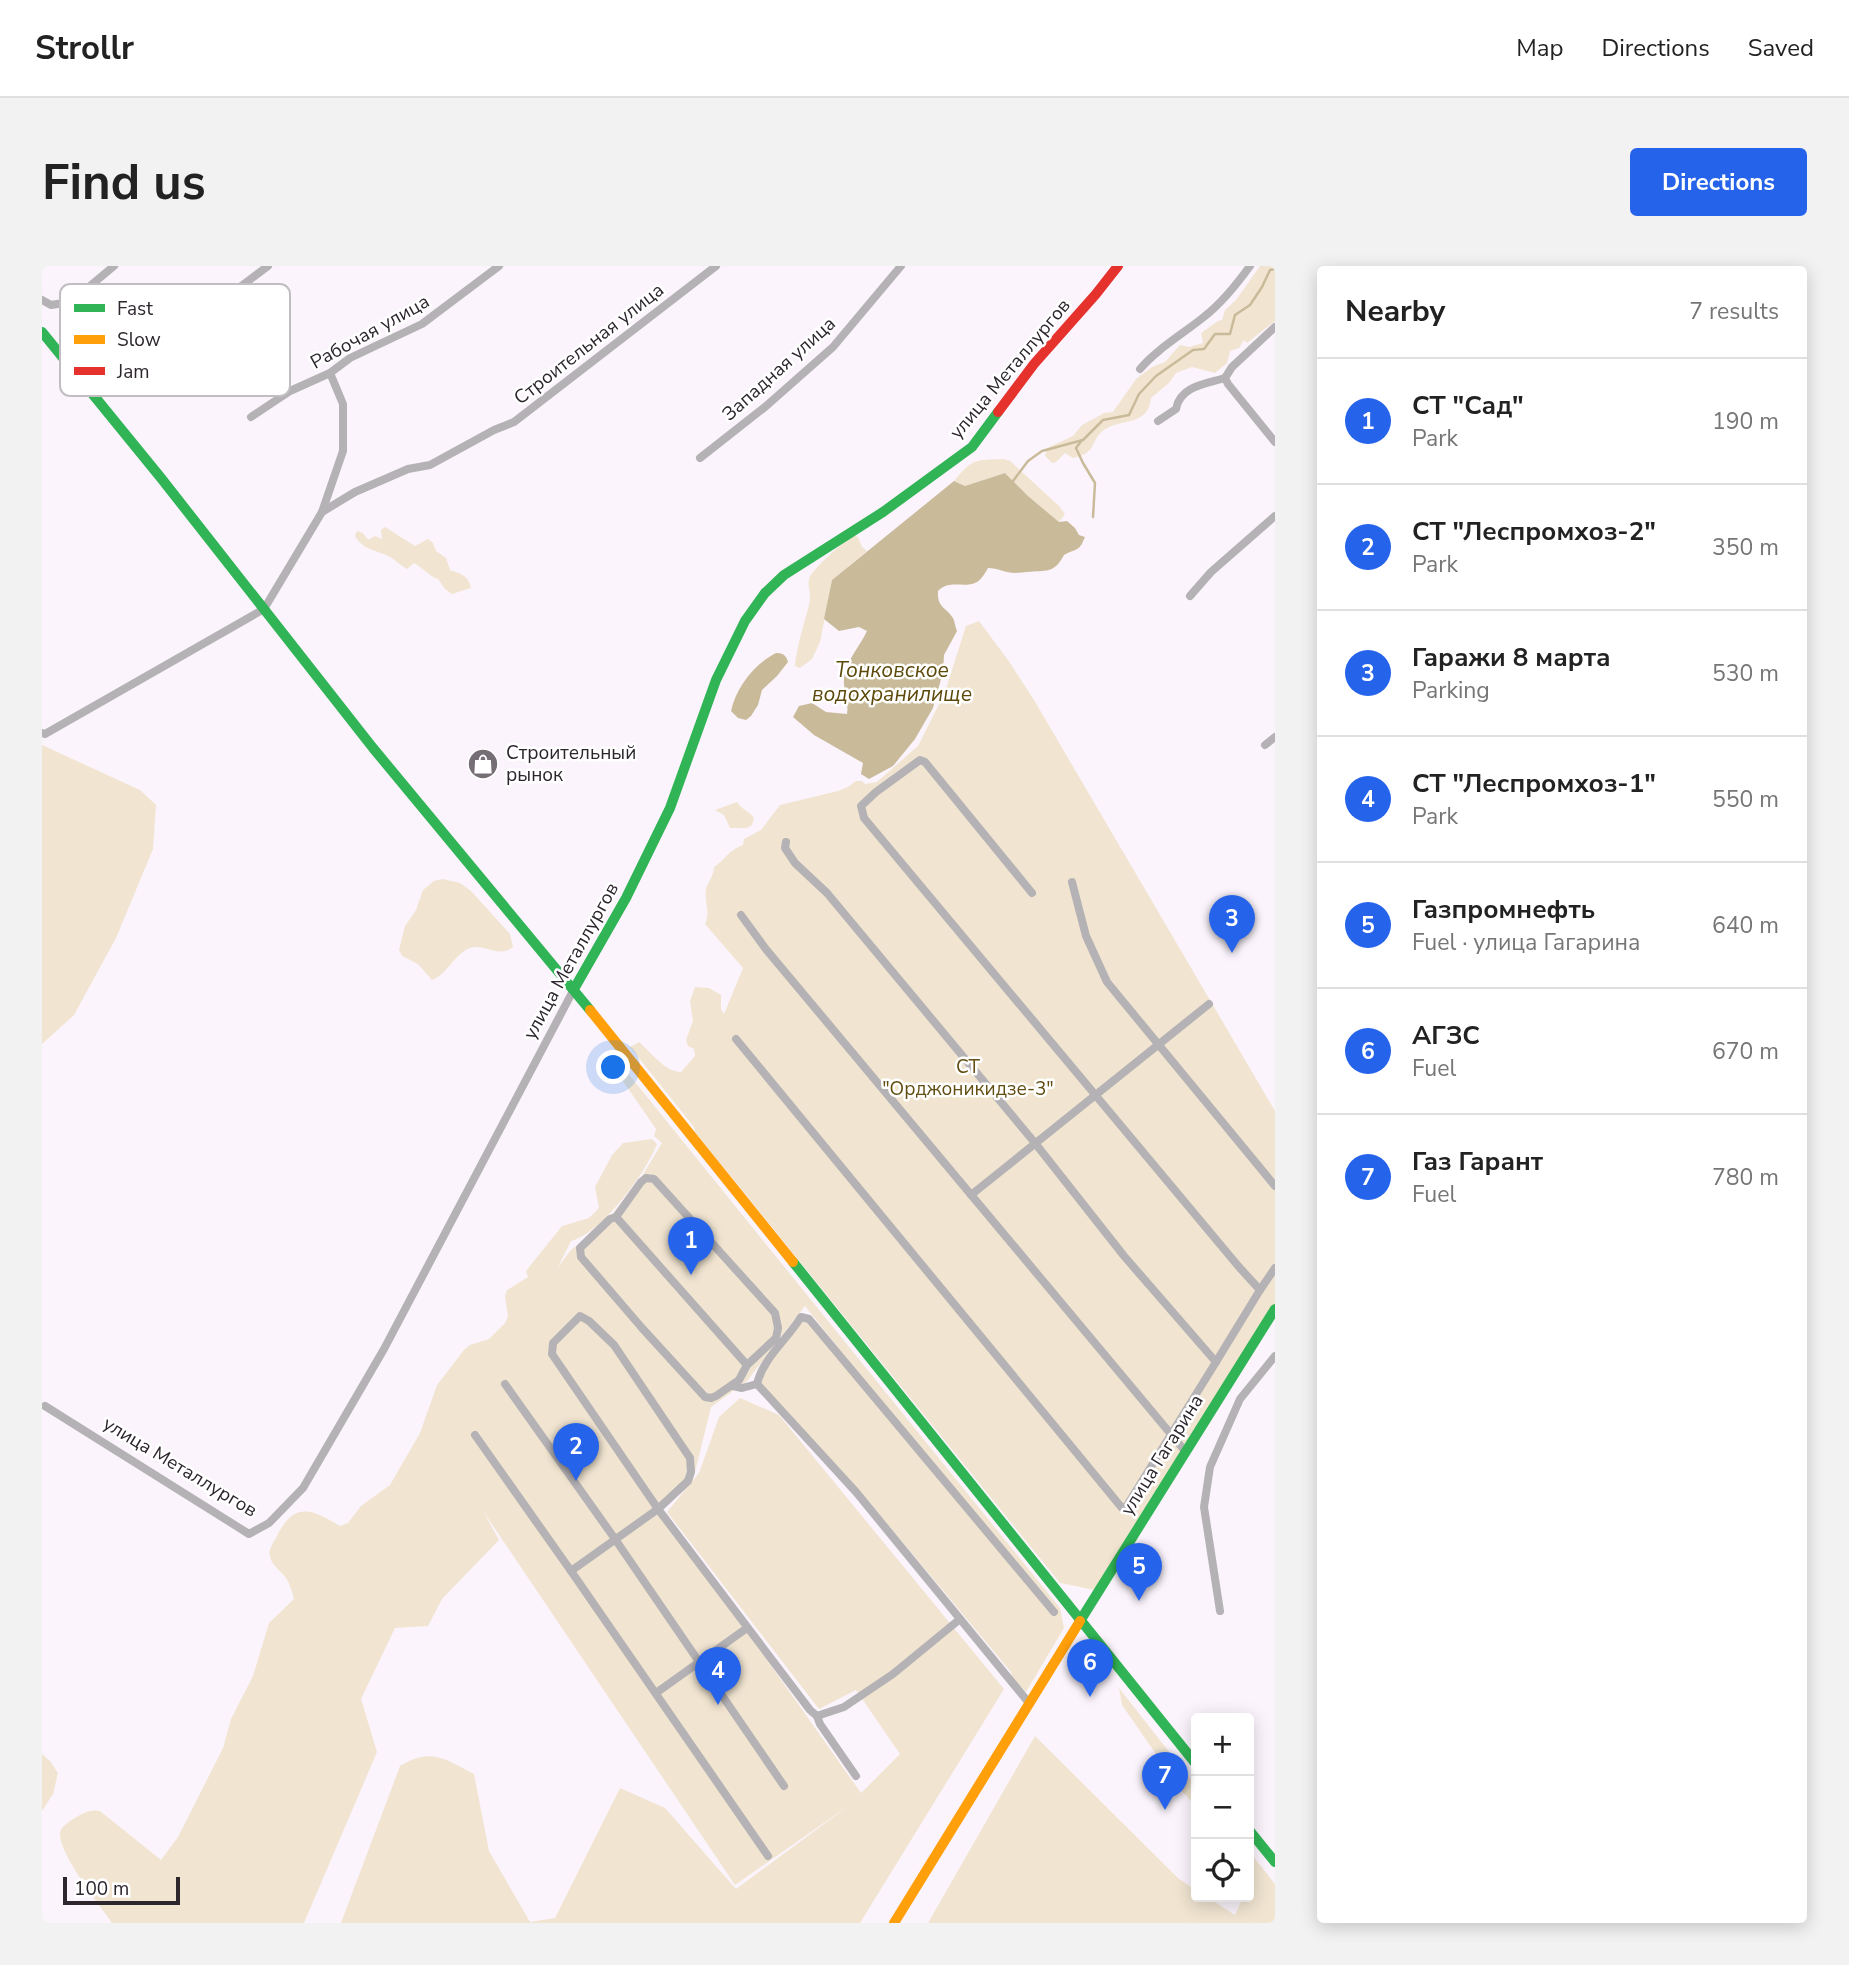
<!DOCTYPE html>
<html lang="en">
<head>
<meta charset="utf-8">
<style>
  body { margin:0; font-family:"Nunito Sans",sans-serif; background:#f2f2f2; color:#222 }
  .controls { position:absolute; right:21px; bottom:21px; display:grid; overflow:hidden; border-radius:7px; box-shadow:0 4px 18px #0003 }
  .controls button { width:63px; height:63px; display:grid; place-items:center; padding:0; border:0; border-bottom:2px solid #e0e0e0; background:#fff; color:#222; font:35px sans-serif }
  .scale { position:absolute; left:21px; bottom:18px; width:117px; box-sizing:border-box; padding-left:7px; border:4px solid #2d262d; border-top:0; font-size:19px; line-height:24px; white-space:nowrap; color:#2d262d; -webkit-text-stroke:5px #fff; paint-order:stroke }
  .you { position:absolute; left:572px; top:802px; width:24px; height:24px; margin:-18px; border:5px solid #fff; border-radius:50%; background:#1a73e8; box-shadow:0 0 0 10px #1a73e833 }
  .badge { display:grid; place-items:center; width:46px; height:46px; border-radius:50%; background:#2563eb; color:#fff; font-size:23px; font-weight:700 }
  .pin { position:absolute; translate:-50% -58px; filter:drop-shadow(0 2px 4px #0008) }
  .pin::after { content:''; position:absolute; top:37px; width:24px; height:21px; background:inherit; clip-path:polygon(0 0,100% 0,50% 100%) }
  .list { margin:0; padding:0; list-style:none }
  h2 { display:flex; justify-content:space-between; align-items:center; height:91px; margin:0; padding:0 28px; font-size:30px }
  h2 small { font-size:23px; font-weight:400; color:#767676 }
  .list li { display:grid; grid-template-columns:46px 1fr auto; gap:21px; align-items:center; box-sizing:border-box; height:126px; padding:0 28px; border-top:2px solid #e0e0e0 }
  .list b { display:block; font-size:26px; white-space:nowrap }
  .list p { margin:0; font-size:23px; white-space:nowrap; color:#767676 }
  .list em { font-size:23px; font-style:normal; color:#767676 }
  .icon { flex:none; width:38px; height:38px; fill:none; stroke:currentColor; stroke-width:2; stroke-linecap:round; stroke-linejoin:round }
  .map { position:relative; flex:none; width:1233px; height:1657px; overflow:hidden; border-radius:7px }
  header { display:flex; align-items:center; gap:42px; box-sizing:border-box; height:98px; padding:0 35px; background:#fff; border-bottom:2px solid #e0e0e0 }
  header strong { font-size:33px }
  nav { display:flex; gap:38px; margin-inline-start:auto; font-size:24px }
  .intro { display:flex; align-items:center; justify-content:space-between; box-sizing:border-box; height:168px; padding:0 42px }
  h1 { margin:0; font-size:49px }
  .button { padding:18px 32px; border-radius:7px; background:#2563eb; color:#fff; font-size:24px; font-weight:700 }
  main { display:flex; gap:42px; padding:0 42px }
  aside { flex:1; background:#fff; border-radius:7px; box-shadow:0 4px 18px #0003 }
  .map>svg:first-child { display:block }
</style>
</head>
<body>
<header>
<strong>Strollr</strong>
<nav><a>Map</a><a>Directions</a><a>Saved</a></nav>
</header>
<div class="intro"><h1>Find us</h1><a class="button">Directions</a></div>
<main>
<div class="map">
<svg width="1233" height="1657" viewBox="0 0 1233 1657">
  <rect width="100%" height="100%" fill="#fbf4fc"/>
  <g fill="#f1e5d1">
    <path d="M1218,0H1233V55L1205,77L1202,74L1197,82L1188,85L1185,97L1173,107L1150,101L1134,107L1127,117L1109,132C1106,161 1079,152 1062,164C1047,175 1057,186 1031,192L1023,187L1014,196L1010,197L1003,190L1005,182L1031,170L1040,159L1053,152L1062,147L1071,146L1094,113L1110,101L1123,96L1138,79L1147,81L1161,77L1159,67L1176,55L1180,54L1183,44L1194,34Z"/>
    <path d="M962,193L968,195L1017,240L1023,248L1017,256L986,230L963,207L923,220L912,215C931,192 933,194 962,193Z"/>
    <path d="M343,261L373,280L386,273L391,277L394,285L404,292L408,304C419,308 426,309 429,322L410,328L403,323L396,313C387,310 381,302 372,297L365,303C358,299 353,293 346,290C334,284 321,284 313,270L315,265L321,267L326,274L333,270L340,273L339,264Z"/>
    <path d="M811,269L816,271L820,281L825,285L790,314L778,376L770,393L758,402L753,400C755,377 763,357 768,334C769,324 763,316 770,307C782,293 796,281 811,269Z"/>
    <path d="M937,355L966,394L992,434L1233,845V1038L1053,1324L1018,1317L653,866L652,861L588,781L597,776C609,786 623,806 639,806L653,790L652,783L646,780L644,774L651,755L648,735L653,721L667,722L679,729V743L682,748L701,702L663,658C669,645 662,637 664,623C666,615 671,612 672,601C685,592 684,586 701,579L702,573L719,564L738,539L796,525L806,521L814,515H820L823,518L835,516L876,480L903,426L924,360Z"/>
    <polygon points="0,479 98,524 114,539 111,583 74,672 32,749 0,778"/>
    <path d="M695,536C699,543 707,545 712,552L710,559L705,562H688L682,549L673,544Z"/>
    <path d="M401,613L418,617L429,625L468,668L471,681C456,693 443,677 428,682C412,688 406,708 390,714L376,698L360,690L357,684L363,660L374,644L381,624L392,615Z"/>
    <path d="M572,790L1018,1342L1022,1362L984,1426L970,1412L969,1406L817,1224L719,1118C721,1098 748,1074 760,1055L766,1057L948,1272L763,1040L705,1115L669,1141L653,1206L640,1224L617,1241L819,1527L858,1488L814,1424L777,1443L625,1246L657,1207L677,1151L698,1132L737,1149L962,1423L818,1657H299L358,1500C389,1481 403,1493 432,1508L447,1585L488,1656L513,1652L578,1522L623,1542L694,1623L809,1538L693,1619L441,1245L457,1274L400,1333L386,1360L353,1362L319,1433L335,1486L262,1657H70C57,1638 17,1589 18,1567C19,1560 27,1556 33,1552C41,1547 49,1543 58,1545L119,1594L136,1571L181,1482L189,1453L211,1410L227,1357L252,1333C250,1326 248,1318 244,1312C239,1305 229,1299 228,1290C226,1283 232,1276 235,1270C252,1235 270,1243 298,1260L306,1257L319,1240L348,1219L378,1167L395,1119L422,1084L428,1079L447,1073L463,1057L466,1050L463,1030L465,1024L486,1011L484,1005L520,960L547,952L557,942L553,921L570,889L581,877L610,873L615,878C604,907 559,968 529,975L516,1001L529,984L550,968L572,946L600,910L620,877L612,870L614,863L565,792Z"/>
    <polygon points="1077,1422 1154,1520 1154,1541 1139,1524 1080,1439"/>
    <polygon points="993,1470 1137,1613 1154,1624 1154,1631 1165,1631 1193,1649 1201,1631 1207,1631 1208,1612 1207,1610 1207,1585 1233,1618 1233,1657 886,1657"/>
    <polygon points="0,1488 8,1495 16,1507 11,1528 0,1545"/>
  </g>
  <g fill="#c9bb9a">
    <path d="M963,207L986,230L1017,256L1025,255L1033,262L1037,269L1043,271C1037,286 1035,282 1022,289C1012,308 1004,304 985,306C981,306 977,307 973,307C964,307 955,302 946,302C943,307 940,313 935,316C922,323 908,313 896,325C895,342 904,341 911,352C913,356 913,361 915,365L902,389L901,406L891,442L873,473L851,500L827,513L819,508L821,497L772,469L751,451L757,440L770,437L784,446L805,448C807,435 801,424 802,412C804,395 818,380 825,365L817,361L797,365L782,353L790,314L912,215L923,220Z"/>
    <path d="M734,387C741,387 744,389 746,396L735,410L720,424L716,439L709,450L704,454L696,452L689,445C694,422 712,398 734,387Z"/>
  </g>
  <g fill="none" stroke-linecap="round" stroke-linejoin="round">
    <g stroke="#c9bb9a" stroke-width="2.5">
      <polyline points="1040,174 1034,182 1041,197 1053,217 1051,251"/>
      <polyline points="971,215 986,195 1000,185 1041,174 1061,154 1087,149 1097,128 1114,110 1151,84 1162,83 1173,68 1188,68 1193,49 1208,39 1220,21 1228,4 1233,3"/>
    </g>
    <g stroke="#b5b2b5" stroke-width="8">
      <polyline points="0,34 9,39 41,34"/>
      <polyline points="41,34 42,42 78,89 90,95 105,91 226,0"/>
      <polyline points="41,34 40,30 48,20 72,0"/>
      <path d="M1098,103C1116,82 1141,68 1163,50C1181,36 1195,18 1208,0"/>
      <polyline points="1183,112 1186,118 1233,176"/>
      <polyline points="209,151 248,125 288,107 308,92 380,58 457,0"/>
      <path d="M1116,155L1134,143C1138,120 1164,118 1183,112L1190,101L1233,61"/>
      <polyline points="658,192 723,141 791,81 859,0"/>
      <polyline points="280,246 313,226 366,203 388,199 452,164 472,156 674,0"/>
      <polyline points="1148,330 1169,306 1233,250"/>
      <polyline points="0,467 3,468 222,343 280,246 301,185 301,138 288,107"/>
      <polyline points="1223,479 1233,471"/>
      <polyline points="1030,616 1044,670 1065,716 1233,920"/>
      <polyline points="990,627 883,496 878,494 834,526 819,540 822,552 1197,1001 1218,1024 1174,1096"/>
      <polyline points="699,649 723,682 1143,1185"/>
      <polyline points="694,773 1080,1242 1084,1241 1174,1096 1082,990 993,877 785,627 753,597 743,582 744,576"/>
      <polyline points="929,929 1167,738"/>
      <polyline points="574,951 599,916 604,912 612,913 733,1047 736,1062 734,1072 705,1099 697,1114 674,1130 669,1132 663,1131 600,1062 539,991 538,982 568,953 574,951 705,1099"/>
      <polyline points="1218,1024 1233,1002"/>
      <polyline points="463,1118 573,1273 742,1520"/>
      <polyline points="691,1120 700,1122 715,1118"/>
      <polyline points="3,1140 207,1268 227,1257 261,1222 342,1083 532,723"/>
      <polyline points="433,1169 529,1305 616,1243 510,1088 511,1077 538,1050 547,1055 572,1079 648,1192 649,1206 646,1215 616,1243 768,1444 775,1450 802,1441 851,1408 918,1353"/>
      <polyline points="529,1305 726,1590"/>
      <polyline points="1178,1345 1162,1241 1168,1201 1198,1133 1233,1090"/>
      <polyline points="614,1427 705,1362"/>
      <path d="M987,1437L814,1226L715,1118C721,1092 745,1074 759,1051L767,1053L1012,1346"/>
      <polyline points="775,1450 778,1458 814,1510"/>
    </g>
    <g stroke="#30b455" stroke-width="10">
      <polyline points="0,66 119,212 331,482 548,744"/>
      <polyline points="532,723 584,632 628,542 674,414 703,355 723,327 742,309 841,246 930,181 956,146"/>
      <polyline points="751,996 1154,1498"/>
      <polyline points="1038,1355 1233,1043"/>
      <polyline points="1207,1564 1233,1596"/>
    </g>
    <g stroke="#ff9f0a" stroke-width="10">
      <polyline points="548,744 751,996"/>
      <polyline points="852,1657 1038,1355"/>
    </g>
    <polyline stroke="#e5322d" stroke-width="10" points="956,146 992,98 1054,28 1076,0"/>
  </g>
  <defs>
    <g id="shop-disc" transform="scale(1.575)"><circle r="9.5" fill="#756e75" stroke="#fff"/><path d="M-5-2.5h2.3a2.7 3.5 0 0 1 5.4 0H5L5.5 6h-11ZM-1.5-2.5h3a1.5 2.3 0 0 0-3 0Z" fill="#fff"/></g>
  </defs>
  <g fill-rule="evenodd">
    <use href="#shop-disc" x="441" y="498"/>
  </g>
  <g text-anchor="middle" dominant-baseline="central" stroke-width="5" stroke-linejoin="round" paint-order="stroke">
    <g font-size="19" fill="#2d262d" stroke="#fff">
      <text transform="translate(328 66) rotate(-29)">Рабочая улица</text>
      <text transform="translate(547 78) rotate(-38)">Строительная улица</text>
      <text transform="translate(737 103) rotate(-42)">Западная улица</text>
      <text transform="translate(968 103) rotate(-50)">улица Металлургов</text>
      <text transform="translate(529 695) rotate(-61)">улица Металлургов</text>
      <text transform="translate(1120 1189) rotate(-58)">улица Гагарина</text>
      <text transform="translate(138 1201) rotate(31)">улица Металлургов</text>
    </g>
    <g font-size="19" fill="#2d262d" stroke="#fff" text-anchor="start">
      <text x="464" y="487">Строительный<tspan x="464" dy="22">рынок</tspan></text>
    </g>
    <g font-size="19" fill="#624e12" stroke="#fff">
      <text x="926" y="801">СТ<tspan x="926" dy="22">"Орджоникидзе-3"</tspan></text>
    </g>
    <g font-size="21" font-style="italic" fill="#5d4a0b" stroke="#fff">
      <text x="850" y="404">Тонковское<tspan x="850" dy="24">водохранилище</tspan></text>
    </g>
  </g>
  <rect x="18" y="18" width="230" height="112" rx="10" fill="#fff" stroke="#c0bec0" stroke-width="2"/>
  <rect x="32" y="38" width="31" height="8" fill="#30b455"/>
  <rect x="32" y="69" width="31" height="9" fill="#ff9f0a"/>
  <rect x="32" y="101" width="31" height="8" fill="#e5322d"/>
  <g font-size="19" fill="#2d262d">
    <text x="75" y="49">Fast</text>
    <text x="75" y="80">Slow</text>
    <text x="75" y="112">Jam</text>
  </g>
</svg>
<div class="controls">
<button>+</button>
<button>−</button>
<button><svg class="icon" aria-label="locate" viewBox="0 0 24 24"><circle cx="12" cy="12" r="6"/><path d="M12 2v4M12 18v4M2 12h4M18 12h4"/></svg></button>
</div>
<div class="scale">100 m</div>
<div class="you"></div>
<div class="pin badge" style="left:649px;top:1009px">1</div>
<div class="pin badge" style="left:534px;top:1215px">2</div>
<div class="pin badge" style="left:1190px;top:687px">3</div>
<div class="pin badge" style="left:676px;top:1439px">4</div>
<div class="pin badge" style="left:1097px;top:1335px">5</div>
<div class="pin badge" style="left:1048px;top:1431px">6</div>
<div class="pin badge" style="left:1123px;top:1544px">7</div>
</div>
<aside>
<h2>Nearby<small>7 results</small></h2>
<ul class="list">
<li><span class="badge">1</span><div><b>СТ &quot;Сад&quot;</b><p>Park</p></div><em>190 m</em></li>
<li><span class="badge">2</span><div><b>СТ &quot;Леспромхоз-2&quot;</b><p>Park</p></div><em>350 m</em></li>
<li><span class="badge">3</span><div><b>Гаражи 8 марта</b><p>Parking</p></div><em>530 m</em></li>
<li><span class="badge">4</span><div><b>СТ &quot;Леспромхоз-1&quot;</b><p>Park</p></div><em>550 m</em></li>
<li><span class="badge">5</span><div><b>Газпромнефть</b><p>Fuel · улица Гагарина</p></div><em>640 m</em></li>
<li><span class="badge">6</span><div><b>АГЗС</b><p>Fuel</p></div><em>670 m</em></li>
<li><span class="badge">7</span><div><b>Газ Гарант</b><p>Fuel</p></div><em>780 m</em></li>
</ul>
</aside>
</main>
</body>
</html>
